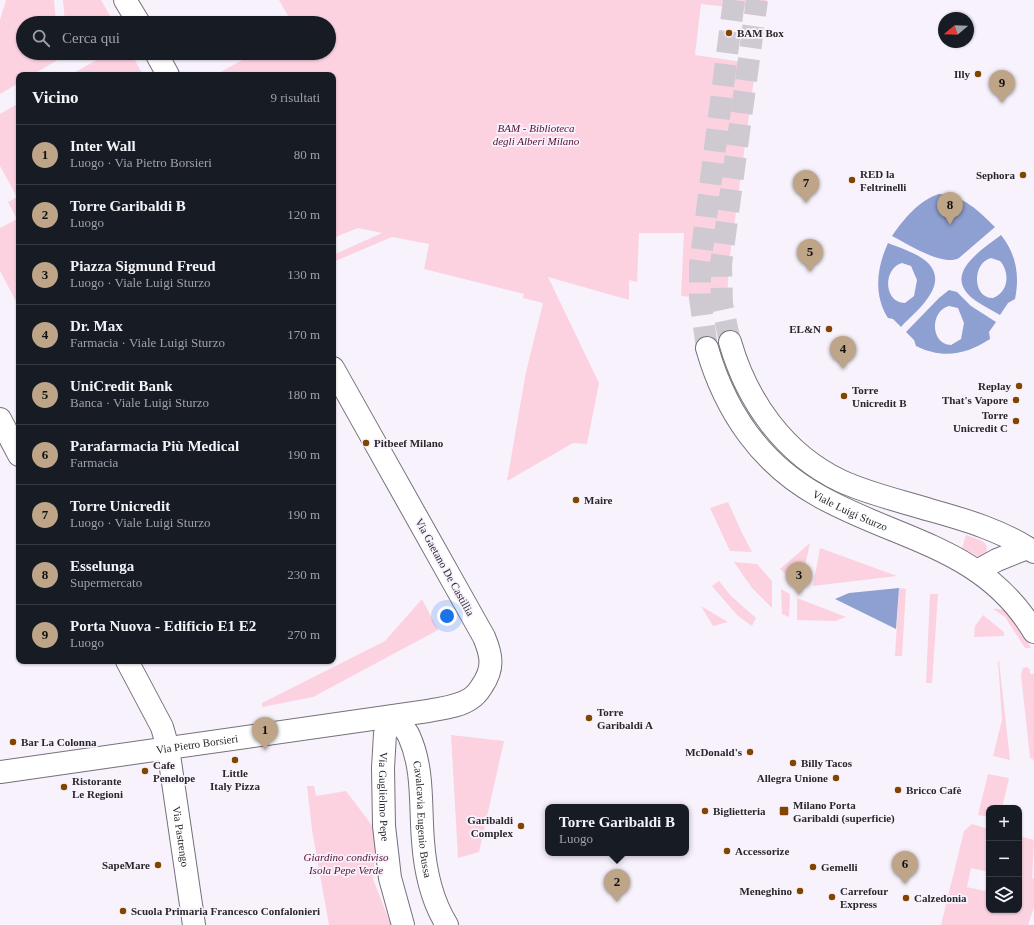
<!DOCTYPE html>
<html lang="it">
<head>
<meta charset="utf-8">
<style>
  body { margin:0; font-family:"Times New Roman",serif; background:#242831; color:#f1f3f6 }
  .controls { position:absolute; right:12px; bottom:12px; display:grid; overflow:hidden; border-radius:8px; box-shadow:0 1px 3px #0004 }
  .controls button { width:36px; height:36px; display:grid; place-items:center; padding:0; border:0; border-bottom:1px solid #363941; background:#171b24; color:#f1f3f6; font:20px sans-serif }
  .compass { position:absolute; left:938px; top:12px; width:36px; height:36px; border-radius:50%; background:#171b24; box-shadow:0 1px 3px #0004; rotate:251deg }
  .you { position:absolute; left:447px; top:616px; width:14px; height:14px; margin:-10px; border:3px solid #fff; border-radius:50%; background:#1a73e8; box-shadow:0 0 0 6px #1a73e833 }
  .badge { display:grid; place-items:center; width:26px; height:26px; border-radius:50%; background:#bfa587; color:#111; font-size:13px; font-weight:700 }
  .pin { position:absolute; translate:-50% -33px; filter:drop-shadow(0 1px 2px #0008) }
  .pin::after { content:''; position:absolute; top:21px; width:14px; height:12px; background:inherit; clip-path:polygon(0 0,100% 0,50% 100%) }
  .popup { position:absolute; left:545px; top:804px; width:144px; height:52px; box-sizing:border-box; display:grid; place-content:center; border-radius:8px; background:#171b24; filter:drop-shadow(0 1px 3px #0005); font-size:13px; white-space:nowrap; color:#9ea1a6 }
  .popup b { font-size:15px; color:#f1f3f6 }
  .popup::after { content:''; position:absolute; left:50%; top:100%; margin-left:-8px; border:8px solid transparent; border-top-color:#171b24 }
  .list { margin:0; padding:0; list-style:none }
  h2 { display:flex; justify-content:space-between; align-items:center; height:52px; margin:0; padding:0 16px; font-size:17px }
  h2 small { font-size:13px; font-weight:400; color:#9ea1a6 }
  .list li { display:grid; grid-template-columns:26px 1fr auto; gap:12px; align-items:center; box-sizing:border-box; height:60px; padding:0 16px; border-top:1px solid #363941 }
  .list b { display:block; font-size:15px; white-space:nowrap }
  .list p { margin:0; font-size:13px; white-space:nowrap; color:#9ea1a6 }
  .list em { font-size:13px; font-style:normal; color:#9ea1a6 }
  .icon { flex:none; width:22px; height:22px; fill:none; stroke:currentColor; stroke-width:2; stroke-linecap:round; stroke-linejoin:round }
  .map { position:relative; flex:none; width:1034px; height:925px; overflow:hidden }
  .search { position:absolute; background:#171b24; box-shadow:0 1px 3px #0004; left:16px; top:16px; width:320px; height:44px; display:flex; align-items:center; gap:10px; box-sizing:border-box; padding:0 14px; border-radius:22px; color:#9ea1a6; font-size:15px }
  .panel { position:absolute; background:#171b24; box-shadow:0 1px 3px #0004; left:16px; top:72px; width:320px; height:592px; border-radius:8px }
  .map>svg:first-child { display:block }
</style>
</head>
<body>
<div class="map">
<svg width="1034" height="925" viewBox="0 0 1034 925">
  <rect width="100%" height="100%" fill="#f8f2fc"/>
  <g fill="#fcd2e1">
    <polygon points="6,0 54,0 56,23 23,23 23,53 60,53 61,58 32,75 19,75 19,83 0,94 0,20"/>
    <polygon points="63,0 101,0 114,23 65,23"/>
    <polygon points="279,0 767,0 764,11 701,4 695,55 756,64 729,263 727,299 715,298 714,303 693,297 681,296 684,233 639,233 637,282 629,280 629,300 548,277 599,383 587,444 573,443 507,481 526,372 543,303 523,298 524,294 424,269 429,244 392,237 333,262 333,255 382,233 358,228 333,238 333,75 215,75 255,53 329,53 329,23 292,23"/>
    <polygon points="109,53 131,53 143,75 70,75"/>
    <polygon points="19,103 19,307 0,271 0,228 17,219 8,202 17,197 0,166 0,114"/>
    <polygon points="728,502 742,533 752,552 730,551 710,508"/>
    <path d="M966,535C980,540 994,542 983,559L962,548Z"/>
    <polygon points="810,543 801,585 794,581 780,569"/>
    <polygon points="820,548 897,576 813,586"/>
    <polygon points="734,562 757,564 772,581 772,608 752,588"/>
    <polygon points="719,581 731,596 756,618 752,626 737,615 712,586"/>
    <polygon points="899,588 906,589 902,656 895,656"/>
    <polygon points="781,589 790,594 789,617 782,614"/>
    <polygon points="930,594 938,594 932,683 926,683"/>
    <polygon points="797,598 846,617 835,621 797,620"/>
    <polygon points="422,599 438,630 313,697 262,707 262,703 385,641"/>
    <polygon points="701,606 728,622 713,626"/>
    <path d="M993,609C1012,606 1023,634 1031,648H1025L1005,617Z"/>
    <polygon points="983,615 1004,632 1004,636 974,637 975,626"/>
    <polygon points="998,661 999,661 1010,760 993,756 1002,720"/>
    <polygon points="1026,667 1030,669 1030,674 1034,674 1034,760 1030,758 1021,675 1023,668"/>
    <polygon points="451,735 504,741 479,852 458,858"/>
    <polygon points="988,774 1009,778 1002,808 989,808 989,817 978,815"/>
    <polygon points="307,786 314,786 316,796 346,791 377,832 373,879 391,925 329,925 312,830"/>
    <polygon points="972,824 989,829 989,872 971,868 967,887 985,891 989,875 989,910 1019,910 1019,836 1034,840 1032,878 1034,879 1034,907 1028,925 941,925 964,831"/>
  </g>
  <g fill="#8ea0d2" fill-rule="evenodd">
    <path d="M939,194C962,194 980,212 995,227L959,258C943,267 908,244 892,236C904,219 919,200 939,194Z"/>
    <path d="M1001,235C1016,254 1020,275 1015,299L1008,303L1000,315C992,310 983,306 976,301C939,275 982,250 1001,235ZM991,258L1000,261C1010,272 1009,292 993,298C972,298 972,263 991,258Z"/>
    <path d="M888,243C900,248 917,253 927,262C951,285 916,311 901,327L893,319L888,318C873,294 877,267 888,243ZM902,263L911,266L917,280L914,296L905,303C883,303 883,268 902,263Z"/>
    <path d="M949,290L957,292L971,306L996,322L989,332L990,339C966,355 942,359 916,346L914,340L906,332L939,298ZM949,306L958,308L964,323L961,339L951,345C930,344 930,311 949,306Z"/>
    <polygon points="899,588 896,629 835,599 849,593"/>
  </g>
  <g fill="none" stroke-linecap="round" stroke-linejoin="round">
    <g stroke="#cfc9d2" stroke-width="22" stroke-dasharray="22 11" stroke-linecap="butt">
      <polyline points="730,342 722,304 721,264 757,0"/>
      <polyline points="707,348 700,298 700,265 734,0"/>
    </g>
    <g stroke="#757079" stroke-width="24">
      <g id="minor">
        <polyline points="125,0 139,23"/>
        <polyline points="156,53 168,75"/>
        <polyline points="0,419 19,455"/>
        <path id="s1" d="M127,661L162,727L168,748L194,925"/>
        <path id="s2" d="M394,717C399,723 406,729 409,736C424,769 420,806 423,841C425,869 432,901 447,925"/>
        <path id="s3" d="M394,717L385,734L383,768L384,826L390,878L403,925"/>
        <path id="s4" d="M0,772L428,711C442,708 458,707 470,699C475,696 479,691 482,686C494,668 492,656 484,637L333,368"/>
      </g>
    </g>
    <g stroke="#757079" stroke-width="24">
      <g id="secondary">
        <path d="M730,342C747,401 784,454 841,481C869,494 901,501 930,510C966,520 1003,531 1034,552"/>
        <path id="s5" d="M707,348C725,411 761,464 819,496C897,540 984,547 1034,632"/>
        <polyline points="977,571 997,560 1027,548"/>
      </g>
    </g>
    <use href="#minor" stroke="#fff" stroke-width="22"/>
    <use href="#secondary" stroke="#fff" stroke-width="22"/>
  </g>
  <g fill="#814500" stroke="#f8f2fc" stroke-width="1.5">
    <circle cx="729" cy="33" r="4"/>
    <circle cx="978" cy="74" r="4"/>
    <circle cx="1023" cy="175" r="4"/>
    <circle cx="852" cy="180" r="4"/>
    <circle cx="829" cy="329" r="4"/>
    <circle cx="1019" cy="386" r="4"/>
    <circle cx="844" cy="396" r="4"/>
    <circle cx="1016" cy="400" r="4"/>
    <circle cx="1016" cy="421" r="4"/>
    <circle cx="366" cy="443" r="4"/>
    <circle cx="576" cy="500" r="4"/>
    <circle cx="589" cy="718" r="4"/>
    <circle cx="13" cy="742" r="4"/>
    <circle cx="750" cy="752" r="4"/>
    <circle cx="235" cy="760" r="4"/>
    <circle cx="793" cy="763" r="4"/>
    <circle cx="145" cy="771" r="4"/>
    <circle cx="836" cy="778" r="4"/>
    <circle cx="64" cy="787" r="4"/>
    <circle cx="898" cy="790" r="4"/>
    <circle cx="705" cy="811" r="4"/>
    <rect x="779" y="806" width="10" height="10" rx="2"/>
    <circle cx="521" cy="826" r="4"/>
    <circle cx="727" cy="851" r="4"/>
    <circle cx="158" cy="865" r="4"/>
    <circle cx="813" cy="867" r="4"/>
    <circle cx="800" cy="891" r="4"/>
    <circle cx="832" cy="897" r="4"/>
    <circle cx="906" cy="898" r="4"/>
    <circle cx="123" cy="911" r="4"/>
  </g>
  <g text-anchor="middle" dominant-baseline="central" stroke-width="3.5" stroke-linejoin="round" paint-order="stroke">
    <g font-size="11" font-weight="bold" fill="#29272b" stroke="#f8f2fc" text-anchor="start">
      <text x="737" y="33">BAM Box</text>
      <text x="970" y="74" text-anchor="end">Illy</text>
      <text x="860" y="174">RED la<tspan x="860" dy="13">Feltrinelli</tspan></text>
      <text x="1015" y="175" text-anchor="end">Sephora</text>
      <text x="821" y="329" text-anchor="end">EL&amp;N</text>
      <text x="1011" y="386" text-anchor="end">Replay</text>
      <text x="852" y="390">Torre<tspan x="852" dy="13">Unicredit B</tspan></text>
      <text x="1008" y="400" text-anchor="end">That's Vapore</text>
      <text x="1008" y="415" text-anchor="end">Torre<tspan x="1008" dy="13">Unicredit C</tspan></text>
      <text x="374" y="443">Pitbeef Milano</text>
      <text x="584" y="500">Maire</text>
      <text x="597" y="712">Torre<tspan x="597" dy="13">Garibaldi A</tspan></text>
      <text x="21" y="742">Bar La Colonna</text>
      <text x="742" y="752" text-anchor="end">McDonald's</text>
      <text x="801" y="763">Billy Tacos</text>
      <text x="153" y="765">Cafe<tspan x="153" dy="13">Penelope</tspan></text>
      <text x="235" y="773" text-anchor="middle">Little<tspan x="235" dy="13">Italy Pizza</tspan></text>
      <text x="828" y="778" text-anchor="end">Allegra Unione</text>
      <text x="72" y="781">Ristorante<tspan x="72" dy="13">Le Regioni</tspan></text>
      <text x="906" y="790">Bricco Cafè</text>
      <text x="793" y="805">Milano Porta<tspan x="793" dy="13">Garibaldi (superficie)</tspan></text>
      <text x="713" y="811">Biglietteria</text>
      <text x="513" y="820" text-anchor="end">Garibaldi<tspan x="513" dy="13">Complex</tspan></text>
      <text x="735" y="851">Accessorize</text>
      <text x="150" y="865" text-anchor="end">SapeMare</text>
      <text x="821" y="867">Gemelli</text>
      <text x="792" y="891" text-anchor="end">Meneghino</text>
      <text x="840" y="891">Carrefour<tspan x="840" dy="13">Express</tspan></text>
      <text x="914" y="898">Calzedonia</text>
      <text x="131" y="911">Scuola Primaria Francesco Confalonieri</text>
    </g>
    <g font-size="11" font-style="italic" fill="#550f32" stroke="#f8f2fc">
      <text x="536" y="128">BAM - Biblioteca<tspan x="536" dy="13">degli Alberi Milano</tspan></text>
      <text x="346" y="857">Giardino condiviso<tspan x="346" dy="13">Isola Pepe Verde</tspan></text>
    </g>
    <g font-size="11" fill="#29272b" stroke="#f8f2fc">
      <text stroke="none"><textPath href="#s5" startOffset="225">Viale Luigi Sturzo</textPath></text>
      <text transform="translate(445 567) rotate(61)">Via Gaetano De Castillia</text>
      <text stroke="none"><textPath href="#s4" startOffset="199">Via Pietro Borsieri</textPath></text>
      <text stroke="none"><textPath href="#s3" startOffset="82">Via Guglielmo Pepe</textPath></text>
      <text stroke="none"><textPath href="#s2" startOffset="109">Cavalcavia Eugenio Bussa</textPath></text>
      <text stroke="none"><textPath href="#s1" startOffset="186">Via Pastrengo</textPath></text>
    </g>
  </g>
</svg>
<div class="controls">
<button>+</button>
<button>−</button>
<button><svg class="icon" aria-label="layers" viewBox="0 0 24 24"><path d="M12 4l9 5-9 5-9-5zM3 14l9 5 9-5"/></svg></button>
</div>
<svg class="compass" viewBox="-18 -18 36 36"><path d="M0-13l5 13h-10z" fill="#e53935"/><path d="M0 13l5-13h-10z" fill="#9ea1a6"/></svg>
<div class="you"></div>
<div class="pin badge" style="left:265px;top:750px">1</div>
<div class="pin badge" style="left:617px;top:902px">2</div>
<div class="popup"><b>Torre Garibaldi B</b>Luogo</div>
<div class="pin badge" style="left:799px;top:595px">3</div>
<div class="pin badge" style="left:843px;top:369px">4</div>
<div class="pin badge" style="left:810px;top:272px">5</div>
<div class="pin badge" style="left:905px;top:884px">6</div>
<div class="pin badge" style="left:806px;top:203px">7</div>
<div class="pin badge" style="left:950px;top:225px">8</div>
<div class="pin badge" style="left:1002px;top:103px">9</div>
<div class="search"><svg class="icon" aria-label="search" viewBox="0 0 24 24"><circle cx="10" cy="10" r="6"/><path d="M15 15l6 6"/></svg>Cerca qui</div>
<section class="panel">
<h2>Vicino<small>9 risultati</small></h2>
<ul class="list">
<li><span class="badge">1</span><div><b>Inter Wall</b><p>Luogo · Via Pietro Borsieri</p></div><em>80 m</em></li>
<li><span class="badge">2</span><div><b>Torre Garibaldi B</b><p>Luogo</p></div><em>120 m</em></li>
<li><span class="badge">3</span><div><b>Piazza Sigmund Freud</b><p>Luogo · Viale Luigi Sturzo</p></div><em>130 m</em></li>
<li><span class="badge">4</span><div><b>Dr. Max</b><p>Farmacia · Viale Luigi Sturzo</p></div><em>170 m</em></li>
<li><span class="badge">5</span><div><b>UniCredit Bank</b><p>Banca · Viale Luigi Sturzo</p></div><em>180 m</em></li>
<li><span class="badge">6</span><div><b>Parafarmacia Più Medical</b><p>Farmacia</p></div><em>190 m</em></li>
<li><span class="badge">7</span><div><b>Torre Unicredit</b><p>Luogo · Viale Luigi Sturzo</p></div><em>190 m</em></li>
<li><span class="badge">8</span><div><b>Esselunga</b><p>Supermercato</p></div><em>230 m</em></li>
<li><span class="badge">9</span><div><b>Porta Nuova - Edificio E1 E2</b><p>Luogo</p></div><em>270 m</em></li>
</ul>
</section>
</div>
</body>
</html>
